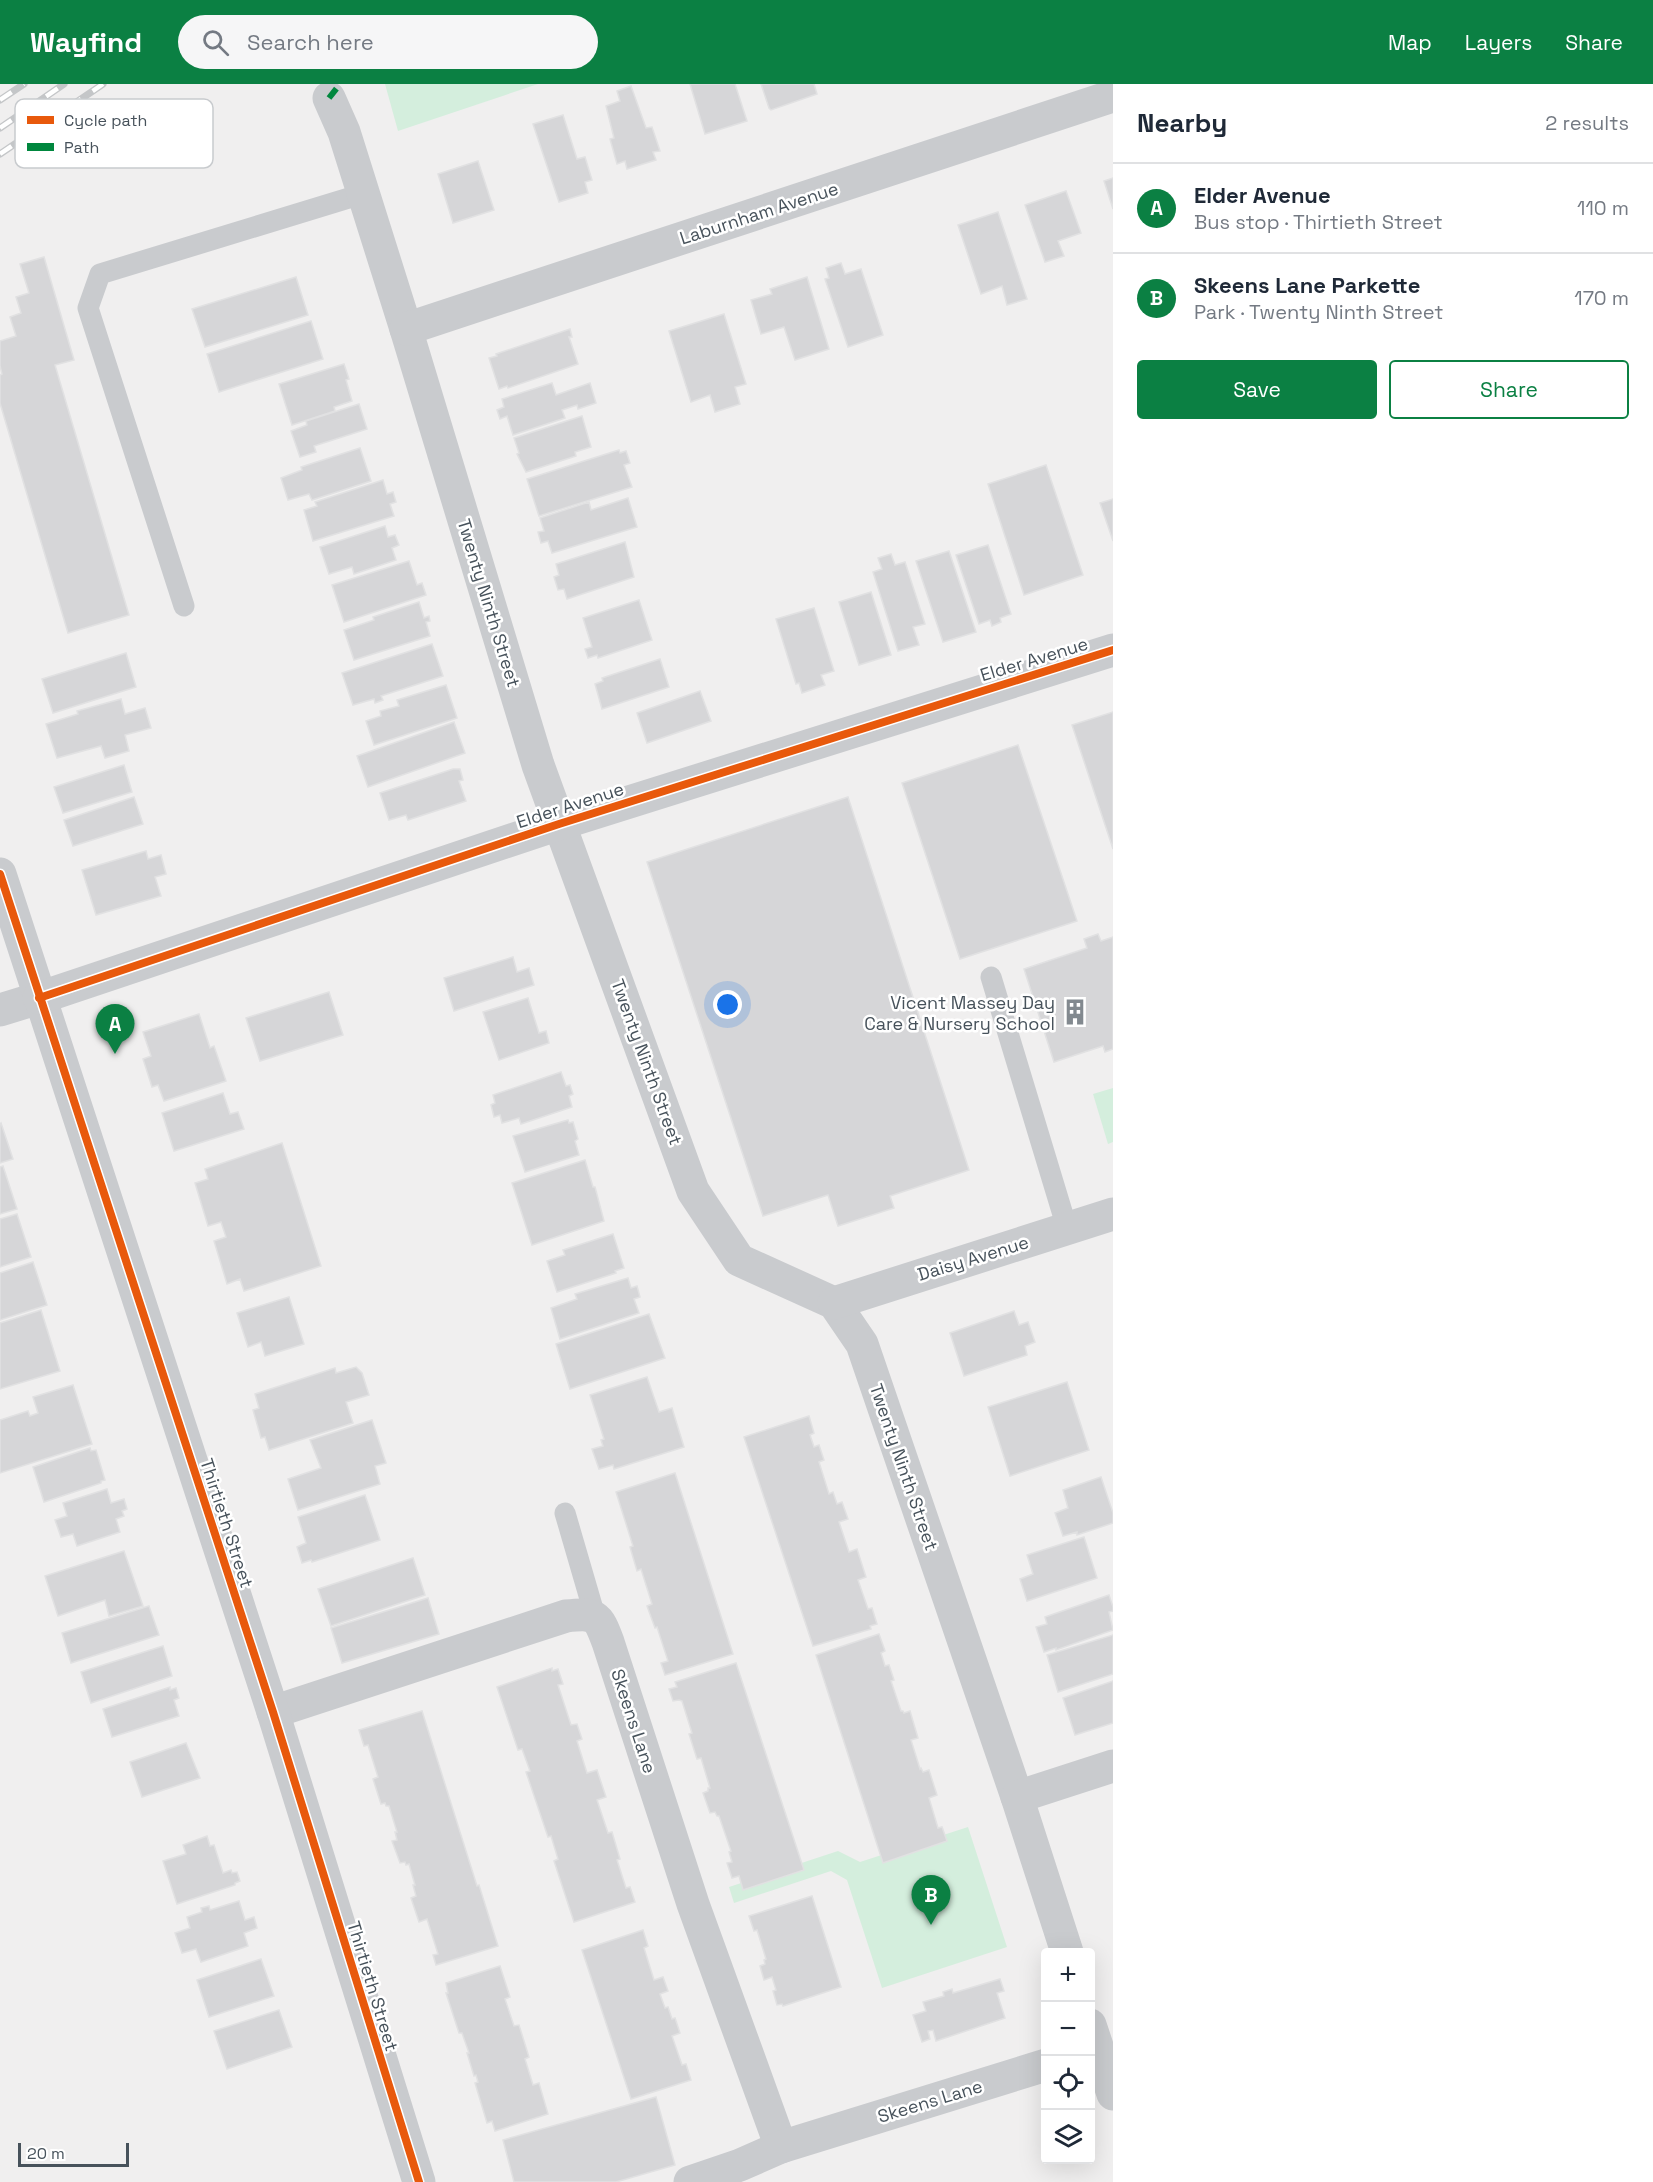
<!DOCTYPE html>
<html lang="en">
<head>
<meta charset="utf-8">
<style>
  body { margin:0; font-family:"Space Grotesk",sans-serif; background:#f6f6f7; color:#1f2937 }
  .controls { position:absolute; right:18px; bottom:18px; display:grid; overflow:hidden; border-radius:6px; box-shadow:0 6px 24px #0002 }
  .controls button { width:54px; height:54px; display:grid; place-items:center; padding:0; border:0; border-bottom:2px solid #e0e1e3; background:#fff; color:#1f2937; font:30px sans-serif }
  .scale { position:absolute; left:18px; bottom:15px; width:111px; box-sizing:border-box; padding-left:6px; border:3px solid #47525b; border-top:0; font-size:16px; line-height:21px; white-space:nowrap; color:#47525b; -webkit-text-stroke:4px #fff; paint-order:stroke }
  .you { position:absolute; left:728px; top:921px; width:21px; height:21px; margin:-15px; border:4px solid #fff; border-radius:50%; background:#1a73e8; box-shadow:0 0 0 9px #1a73e833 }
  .badge { display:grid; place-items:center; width:39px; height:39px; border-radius:50%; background:#0b8043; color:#fff; font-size:20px; font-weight:700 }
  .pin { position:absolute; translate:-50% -50px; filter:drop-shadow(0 2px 3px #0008) }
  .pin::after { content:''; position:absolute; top:32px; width:21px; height:18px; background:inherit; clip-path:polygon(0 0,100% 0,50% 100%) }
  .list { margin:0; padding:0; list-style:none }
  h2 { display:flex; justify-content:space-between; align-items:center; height:78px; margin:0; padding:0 24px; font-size:26px }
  h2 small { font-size:20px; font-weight:400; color:#747a83 }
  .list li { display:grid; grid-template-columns:39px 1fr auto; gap:18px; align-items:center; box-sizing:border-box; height:90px; padding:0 24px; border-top:2px solid #e0e1e3 }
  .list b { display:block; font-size:22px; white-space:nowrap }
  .list p { margin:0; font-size:20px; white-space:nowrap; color:#747a83 }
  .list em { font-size:20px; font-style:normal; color:#747a83 }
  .actions { display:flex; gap:12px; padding:18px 24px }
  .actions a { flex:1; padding:14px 0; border:2px solid #0b8043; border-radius:6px; text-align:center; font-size:21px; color:#0b8043 }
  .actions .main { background:#0b8043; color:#fff }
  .icon { flex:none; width:33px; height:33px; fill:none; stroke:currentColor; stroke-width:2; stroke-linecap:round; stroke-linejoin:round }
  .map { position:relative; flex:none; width:1113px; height:2098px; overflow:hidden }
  header { display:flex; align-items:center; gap:36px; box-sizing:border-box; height:84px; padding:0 30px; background:#0b8043; color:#fff }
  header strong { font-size:28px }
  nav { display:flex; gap:33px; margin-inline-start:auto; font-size:21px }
  .search { width:420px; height:54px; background:#f6f6f7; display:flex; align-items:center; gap:15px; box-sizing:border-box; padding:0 21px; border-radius:33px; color:#747a83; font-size:22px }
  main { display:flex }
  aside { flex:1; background:#fff }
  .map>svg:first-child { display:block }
</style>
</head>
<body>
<header>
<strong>Wayfind</strong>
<div class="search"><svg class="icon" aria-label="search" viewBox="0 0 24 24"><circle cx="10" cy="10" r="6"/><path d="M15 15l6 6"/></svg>Search here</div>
<nav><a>Map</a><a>Layers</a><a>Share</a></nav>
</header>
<main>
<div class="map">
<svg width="1113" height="2098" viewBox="0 0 1113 2098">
  <rect width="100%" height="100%" fill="#f0efef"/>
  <g fill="#d4eedd">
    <polygon points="385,0 538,0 398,47"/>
    <polygon points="1113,1004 1113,1058 1108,1060 1093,1010"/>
    <polygon points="968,1743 1007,1863 882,1904 847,1796 831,1787 734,1819 729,1803 838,1767 860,1778"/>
  </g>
  <g fill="#d6d6d8" stroke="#e1e1e2" stroke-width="1.5">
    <polygon points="690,0 735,0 747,37 705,50"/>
    <polygon points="761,0 814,0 817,10 771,26 769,24"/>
    <polygon points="631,2 646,44 652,43 660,67 653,68 656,76 627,85 625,77 617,80 610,55 614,54 606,22 620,17 617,7"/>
    <polygon points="563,31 577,75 585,73 592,96 585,98 588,109 559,118 533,40"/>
    <polygon points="478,77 494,126 453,139 438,90"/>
    <polygon points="1113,94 1113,125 1104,97"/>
    <polygon points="1066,107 1081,149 1058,157 1064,172 1045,178 1025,121"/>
    <polygon points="998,128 1027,215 1007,221 1002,202 981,210 958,141"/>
    <polygon points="44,173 74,276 55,281 129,531 68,549 0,319 0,291 2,290 0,282 0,257 16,252 10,233 21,229 16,213 29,209 20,180"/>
    <polygon points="841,179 845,190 861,185 883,251 848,263 825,195 829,194 826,184"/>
    <polygon points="296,193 308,231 205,263 192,225"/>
    <polygon points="807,193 829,265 795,276 784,243 761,250 751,216 772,210 770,205"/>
    <polygon points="724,230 746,300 735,303 740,320 715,328 710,311 691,318 669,247"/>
    <polygon points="311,237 323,275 219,308 207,270"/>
    <polygon points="570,245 572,253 569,253 578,280 508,304 507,302 499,305 489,274 497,272 496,270"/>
    <polygon points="344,280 349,295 346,296 352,317 334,323 335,327 292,341 279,300"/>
    <polygon points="552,299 556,311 590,299 596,319 578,325 577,321 562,326 565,334 513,351 507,332 500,335 497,326 504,323 502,315"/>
    <polygon points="359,320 367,345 314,362 316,368 300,373 291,347 307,341 306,337"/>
    <polygon points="582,332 591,363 575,368 576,372 526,388 517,370 519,369 514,354"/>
    <polygon points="360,364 371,397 312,416 309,410 288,416 281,394 302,386 301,383"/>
    <polygon points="619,366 620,369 626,367 630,379 624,381 632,403 539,432 527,395"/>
    <polygon points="1046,381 1083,491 1024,511 988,400"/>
    <polygon points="383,396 387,410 393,408 396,418 390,420 394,432 313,457 304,426 317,422 315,418"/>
    <polygon points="628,414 637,443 552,469 548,457 541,459 538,448 544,447 540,434 589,418 591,426"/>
    <polygon points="1113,415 1113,457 1100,419"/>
    <polygon points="385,442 388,453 395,451 399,461 392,464 396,476 354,490 352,483 329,490 320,463"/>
    <polygon points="625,458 634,493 567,515 564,505 558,506 554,493 559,491 556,480"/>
    <polygon points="988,461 1011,530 1000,534 1001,538 992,542 990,536 979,540 956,471"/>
    <polygon points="949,467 976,548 943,558 916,477"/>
    <polygon points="891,470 895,481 905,478 925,540 913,543 919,561 898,567 873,488 882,485 878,474"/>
    <polygon points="409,477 417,501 422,499 426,511 344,538 332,501"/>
    <polygon points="871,508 891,571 859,581 839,518"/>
    <polygon points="639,516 652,556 598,574 597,571 588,574 585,565 592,563 583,534"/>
    <polygon points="419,518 424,534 429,532 430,537 426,538 430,552 354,576 344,546 374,536 373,533"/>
    <polygon points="814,524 834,587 821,591 825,601 802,609 799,599 796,600 776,535"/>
    <polygon points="432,560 443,592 381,612 383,616 375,619 374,615 353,621 342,589"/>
    <polygon points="126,569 136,603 53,629 42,595"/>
    <polygon points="660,575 669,603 602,625 595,600 603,597 602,594"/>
    <polygon points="446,601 457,634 374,661 366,637 381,632 380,627 399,622 397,616"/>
    <polygon points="700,607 711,637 647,659 637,629"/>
    <polygon points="121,615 125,630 145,624 151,644 125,651 129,667 105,674 101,662 57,674 46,640 78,630 77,627"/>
    <polygon points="1113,628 1113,765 1072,641"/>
    <polygon points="454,638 465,669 368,703 357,672"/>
    <polygon points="1018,661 1077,837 960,875 902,699"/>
    <polygon points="124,681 132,708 63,729 54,703"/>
    <polygon points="453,685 460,685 463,696 459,697 466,717 408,736 406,731 389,736 380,709"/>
    <polygon points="134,713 143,740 73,762 64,736"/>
    <polygon points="848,713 969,1086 890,1112 894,1124 838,1142 828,1111 763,1132 647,778"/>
    <polygon points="146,767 148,775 161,771 166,790 155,793 161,812 96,831 82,786"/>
    <polygon points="1098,850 1101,857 1113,853 1113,965 1105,968 1103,962 1054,978 1024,885 1087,864 1084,855"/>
    <polygon points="513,873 517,888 529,884 534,901 454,927 444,894"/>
    <polygon points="329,908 343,951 260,977 246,934"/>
    <polygon points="528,914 539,949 546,947 549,959 499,976 483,928"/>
    <polygon points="199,930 210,964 214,962 226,997 164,1017 158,1001 152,1003 143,975 151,972 143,948"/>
    <polygon points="561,988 566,1002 570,1001 573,1010 569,1012 572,1023 521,1040 519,1034 502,1039 500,1031 494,1033 491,1021 495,1019 493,1011"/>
    <polygon points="223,1009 230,1030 238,1028 244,1045 174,1067 162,1029"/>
    <polygon points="568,1036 569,1039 573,1038 578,1055 575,1057 579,1071 525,1088 513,1052"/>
    <polygon points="1,1039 13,1075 0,1079 0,1040"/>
    <polygon points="282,1059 321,1182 244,1207 240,1195 227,1200 214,1157 226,1153 221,1138 208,1142 195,1099 208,1095 205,1085"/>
    <polygon points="585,1076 593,1103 595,1103 604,1137 532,1161 512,1099"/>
    <polygon points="3,1082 17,1125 0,1130 0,1083"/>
    <polygon points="17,1130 31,1173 0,1183 0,1135"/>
    <polygon points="613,1150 624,1184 615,1187 616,1189 557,1208 547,1177 565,1171 563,1166"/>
    <polygon points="33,1178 47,1221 0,1236 0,1189"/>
    <polygon points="628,1194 631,1204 637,1202 640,1213 634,1215 639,1229 560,1255 551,1224 577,1215 575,1210"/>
    <polygon points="289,1213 304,1260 265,1272 261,1258 248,1263 237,1229"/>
    <polygon points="41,1226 60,1287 0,1305 0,1239"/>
    <polygon points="1014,1227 1019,1241 1028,1238 1035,1258 1025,1262 1027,1271 964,1292 950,1249"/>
    <polygon points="649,1230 665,1274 570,1305 556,1260"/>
    <polygon points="356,1283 362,1289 369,1311 346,1318 353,1339 269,1366 265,1353 261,1354 253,1326 259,1324 255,1310 335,1284 336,1289"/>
    <polygon points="647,1293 659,1328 672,1324 684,1363 614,1385 613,1381 599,1385 592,1365 603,1362 601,1356 604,1355 590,1311"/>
    <polygon points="1067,1298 1089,1366 1010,1392 988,1323"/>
    <polygon points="73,1301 92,1360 0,1389 0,1336 28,1327 30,1332 38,1329 33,1313"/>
    <polygon points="809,1332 814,1349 810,1351 814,1363 819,1361 824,1376 819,1378 829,1410 833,1408 837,1420 842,1418 848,1435 839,1438 849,1468 857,1465 866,1493 858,1496 868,1525 872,1524 877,1540 870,1542 871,1545 813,1562 744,1353"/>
    <polygon points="372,1336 386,1379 375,1382 380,1400 298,1426 288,1395 321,1384 310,1356"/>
    <polygon points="90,1364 91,1367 96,1366 105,1396 101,1397 101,1399 44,1418 33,1383"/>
    <polygon points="675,1389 733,1570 665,1591 661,1579 668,1577 657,1543 655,1544 647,1522 652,1520 641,1485 637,1487 630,1463 633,1462 616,1408"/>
    <polygon points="1101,1393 1113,1429 1113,1439 1077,1451 1077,1448 1063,1452 1055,1429 1068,1424 1063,1406"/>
    <polygon points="107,1405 111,1419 124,1415 127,1425 122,1427 124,1432 116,1435 120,1448 77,1462 73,1450 61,1453 55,1436 67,1432 63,1419"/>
    <polygon points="365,1411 380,1456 312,1478 311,1476 302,1479 297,1463 306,1459 298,1433"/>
    <polygon points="1084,1453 1097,1494 1027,1517 1020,1495 1033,1490 1027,1471"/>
    <polygon points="124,1467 143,1522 109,1532 105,1516 58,1532 45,1492"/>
    <polygon points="413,1474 425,1511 331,1542 318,1505"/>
    <polygon points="1109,1511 1113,1523 1113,1527 1109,1528 1113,1546 1056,1566 1056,1564 1044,1568 1036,1543 1047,1540 1045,1533"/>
    <polygon points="428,1514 439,1550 342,1579 331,1544"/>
    <polygon points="149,1522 159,1551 71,1579 62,1549"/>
    <polygon points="879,1550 885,1567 881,1569 885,1582 889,1581 894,1596 891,1597 901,1627 903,1627 904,1629 910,1627 918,1654 911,1656 920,1685 921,1684 923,1688 929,1686 937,1711 929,1714 938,1744 942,1743 947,1757 883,1779 816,1571"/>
    <polygon points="1113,1551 1113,1590 1058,1608 1047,1571"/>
    <polygon points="163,1562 172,1592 91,1619 81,1588"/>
    <polygon points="736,1579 804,1786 743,1806 739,1792 732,1794 727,1779 732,1778 729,1768 731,1767 719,1732 717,1732 715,1728 710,1729 703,1709 708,1707 708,1704 710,1704 701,1674 697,1675 689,1650 692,1649 682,1617 679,1616 673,1617 669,1605 677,1603 675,1598"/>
    <polygon points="552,1584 552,1587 558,1585 563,1600 558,1601 571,1641 577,1640 582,1655 577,1657 587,1689 597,1686 606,1713 597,1716 608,1749 612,1748 620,1775 617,1776 626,1804 630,1803 635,1818 574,1838 554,1777 558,1775 551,1752 548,1753 526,1688 530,1687 522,1665 518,1666 497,1603"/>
    <polygon points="1113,1597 1113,1639 1075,1651 1063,1614"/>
    <polygon points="170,1603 170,1606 176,1604 179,1614 174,1616 179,1632 112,1653 103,1625"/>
    <polygon points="422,1627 477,1802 479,1801 498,1862 436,1881 433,1871 438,1870 427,1835 419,1838 411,1814 416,1812 413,1801 415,1801 409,1780 406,1781 405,1778 400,1779 392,1757 397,1756 395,1748 397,1748 389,1722 386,1722 385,1719 381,1720 373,1695 378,1693 368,1661 364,1662 359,1646"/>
    <polygon points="186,1659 200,1694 142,1713 130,1678"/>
    <polygon points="207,1752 210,1762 214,1761 223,1789 231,1786 232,1789 237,1788 240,1797 235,1799 235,1801 177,1820 163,1777 186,1770 183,1761"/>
    <polygon points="812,1812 841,1903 783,1922 782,1920 777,1921 773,1907 776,1906 772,1893 764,1896 760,1882 765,1880 764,1876 766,1875 757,1846 754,1847 749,1832"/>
    <polygon points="239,1817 245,1836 254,1833 257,1844 244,1849 248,1862 201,1878 196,1865 182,1869 175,1849 190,1844 187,1833 202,1828 201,1824 209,1822 210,1826"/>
    <polygon points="643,1846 648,1862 644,1864 654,1896 663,1893 668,1907 660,1910 665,1924 668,1923 672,1935 675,1934 680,1949 672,1952 682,1981 686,1980 691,1996 631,2015 582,1866"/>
    <polygon points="261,1875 274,1912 209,1933 197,1896"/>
    <polygon points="500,1882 510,1913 505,1915 514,1942 519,1941 529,1973 525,1975 533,2001 539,1999 548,2030 495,2047 492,2037 487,2039 475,1999 478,1998 476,1991 474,1992 467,1969 469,1969 462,1949 459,1949 446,1909 448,1909 446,1899"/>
    <polygon points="1000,1895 1004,1907 997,1909 1005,1934 936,1957 933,1946 928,1947 930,1955 922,1958 913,1931 926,1927 923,1918 944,1912 943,1908 952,1905 953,1909"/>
    <polygon points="279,1926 292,1963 227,1985 214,1947"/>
    <polygon points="656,2013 675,2081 616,2098 514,2098 503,2056"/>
  </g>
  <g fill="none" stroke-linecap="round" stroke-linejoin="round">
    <g stroke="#c9cbce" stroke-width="21">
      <polyline points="184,522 88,224 100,190 362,110"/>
      <polyline points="991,893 1067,1144"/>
      <polyline points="565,1429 595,1532"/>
    </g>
    <g stroke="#c9cbce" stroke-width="33">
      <polyline points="329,14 344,48 406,245 538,681 693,1107 739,1176 834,1219 862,1260 1017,1713 1067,1868"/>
      <polyline points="406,245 1113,12"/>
      <polyline points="0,926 39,914"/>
      <polyline points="834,1219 1113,1130"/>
      <path d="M273,1628L566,1532C596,1529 598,1531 608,1558L693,1820L781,2063"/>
      <polyline points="1017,1713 1113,1682"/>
      <polyline points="1090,1941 1113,2010"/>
      <polyline points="690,2098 740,2081 781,2063 1046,1981"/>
    </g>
    <g stroke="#c9cbce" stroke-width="33">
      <polyline points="0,790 273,1628 419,2098"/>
      <polyline points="39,914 559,740 1113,566"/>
    </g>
    <g stroke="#c4c6c8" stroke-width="7">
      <g id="rail">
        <polyline points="0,16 24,0"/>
        <polyline points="0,44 64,0"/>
        <polyline points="0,70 103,0"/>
      </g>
    </g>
    <use href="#rail" stroke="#fff" stroke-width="4.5" stroke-dasharray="14" stroke-linecap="butt"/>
    <polyline stroke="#00873e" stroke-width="6" stroke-dasharray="12 6" stroke-linecap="butt" points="329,14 340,0"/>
    <g stroke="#fff" stroke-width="11">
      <g id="cycleway">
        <polyline points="0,790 273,1628 419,2098"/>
        <polyline points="39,914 559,740 1113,566"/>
      </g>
    </g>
    <use href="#cycleway" stroke="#e8590c" stroke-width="8"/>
  </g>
  <defs>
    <g id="building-bare" transform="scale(2.07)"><path d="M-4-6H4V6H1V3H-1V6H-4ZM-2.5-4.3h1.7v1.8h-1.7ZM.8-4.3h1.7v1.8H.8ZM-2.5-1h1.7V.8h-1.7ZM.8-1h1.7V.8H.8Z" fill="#82898f" stroke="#fff" stroke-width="2.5" paint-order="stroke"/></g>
  </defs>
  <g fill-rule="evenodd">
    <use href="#building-bare" x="1075" y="928"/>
  </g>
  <g text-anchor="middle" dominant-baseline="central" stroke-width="5" stroke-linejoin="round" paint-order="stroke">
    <g font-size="18" fill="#47525b" stroke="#fff">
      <text transform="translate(759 129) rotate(-18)">Laburnham Avenue</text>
      <text transform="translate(489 519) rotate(73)">Twenty Ninth Street</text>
      <text transform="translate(1034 575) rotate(-17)">Elder Avenue</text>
      <text transform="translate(570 721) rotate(-18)">Elder Avenue</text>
      <text transform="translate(647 978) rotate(70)">Twenty Ninth Street</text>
      <text transform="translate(973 1174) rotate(-17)">Daisy Avenue</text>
      <text transform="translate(904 1383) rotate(71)">Twenty Ninth Street</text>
      <text transform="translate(227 1439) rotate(72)">Thirtieth Street</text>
      <text transform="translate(634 1637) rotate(72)">Skeens Lane</text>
      <text transform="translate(373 1902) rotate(73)">Thirtieth Street</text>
      <text transform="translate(930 2017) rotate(-17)">Skeens Lane</text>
    </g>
    <g font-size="18" fill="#47525b" stroke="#fff" text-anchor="end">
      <text x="1055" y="918">Vicent Massey Day<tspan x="1055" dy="21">Care &amp; Nursery School</tspan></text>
    </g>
  </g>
  <rect x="15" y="15" width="198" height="69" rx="9" fill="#fff" stroke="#c8cbce" stroke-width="1.5"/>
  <rect x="27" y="32" width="27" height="8" fill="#e8590c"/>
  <rect x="27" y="59" width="27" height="8" fill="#00873e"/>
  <g font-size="16" fill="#47525b">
    <text x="64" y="42">Cycle path</text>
    <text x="64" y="69">Path</text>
  </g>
</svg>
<div class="controls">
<button>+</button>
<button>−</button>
<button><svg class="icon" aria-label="locate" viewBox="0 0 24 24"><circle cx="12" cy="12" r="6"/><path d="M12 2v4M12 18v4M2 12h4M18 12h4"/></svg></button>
<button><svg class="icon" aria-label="layers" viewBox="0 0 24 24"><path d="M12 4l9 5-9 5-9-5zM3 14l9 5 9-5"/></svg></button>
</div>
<div class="scale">20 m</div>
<div class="you"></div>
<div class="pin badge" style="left:115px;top:970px">A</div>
<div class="pin badge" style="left:931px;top:1841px">B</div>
</div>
<aside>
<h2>Nearby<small>2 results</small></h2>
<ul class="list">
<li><span class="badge">A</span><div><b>Elder Avenue</b><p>Bus stop · Thirtieth Street</p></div><em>110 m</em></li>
<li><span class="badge">B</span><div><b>Skeens Lane Parkette</b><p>Park · Twenty Ninth Street</p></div><em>170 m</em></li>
</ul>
<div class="actions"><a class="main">Save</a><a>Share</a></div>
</aside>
</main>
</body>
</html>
